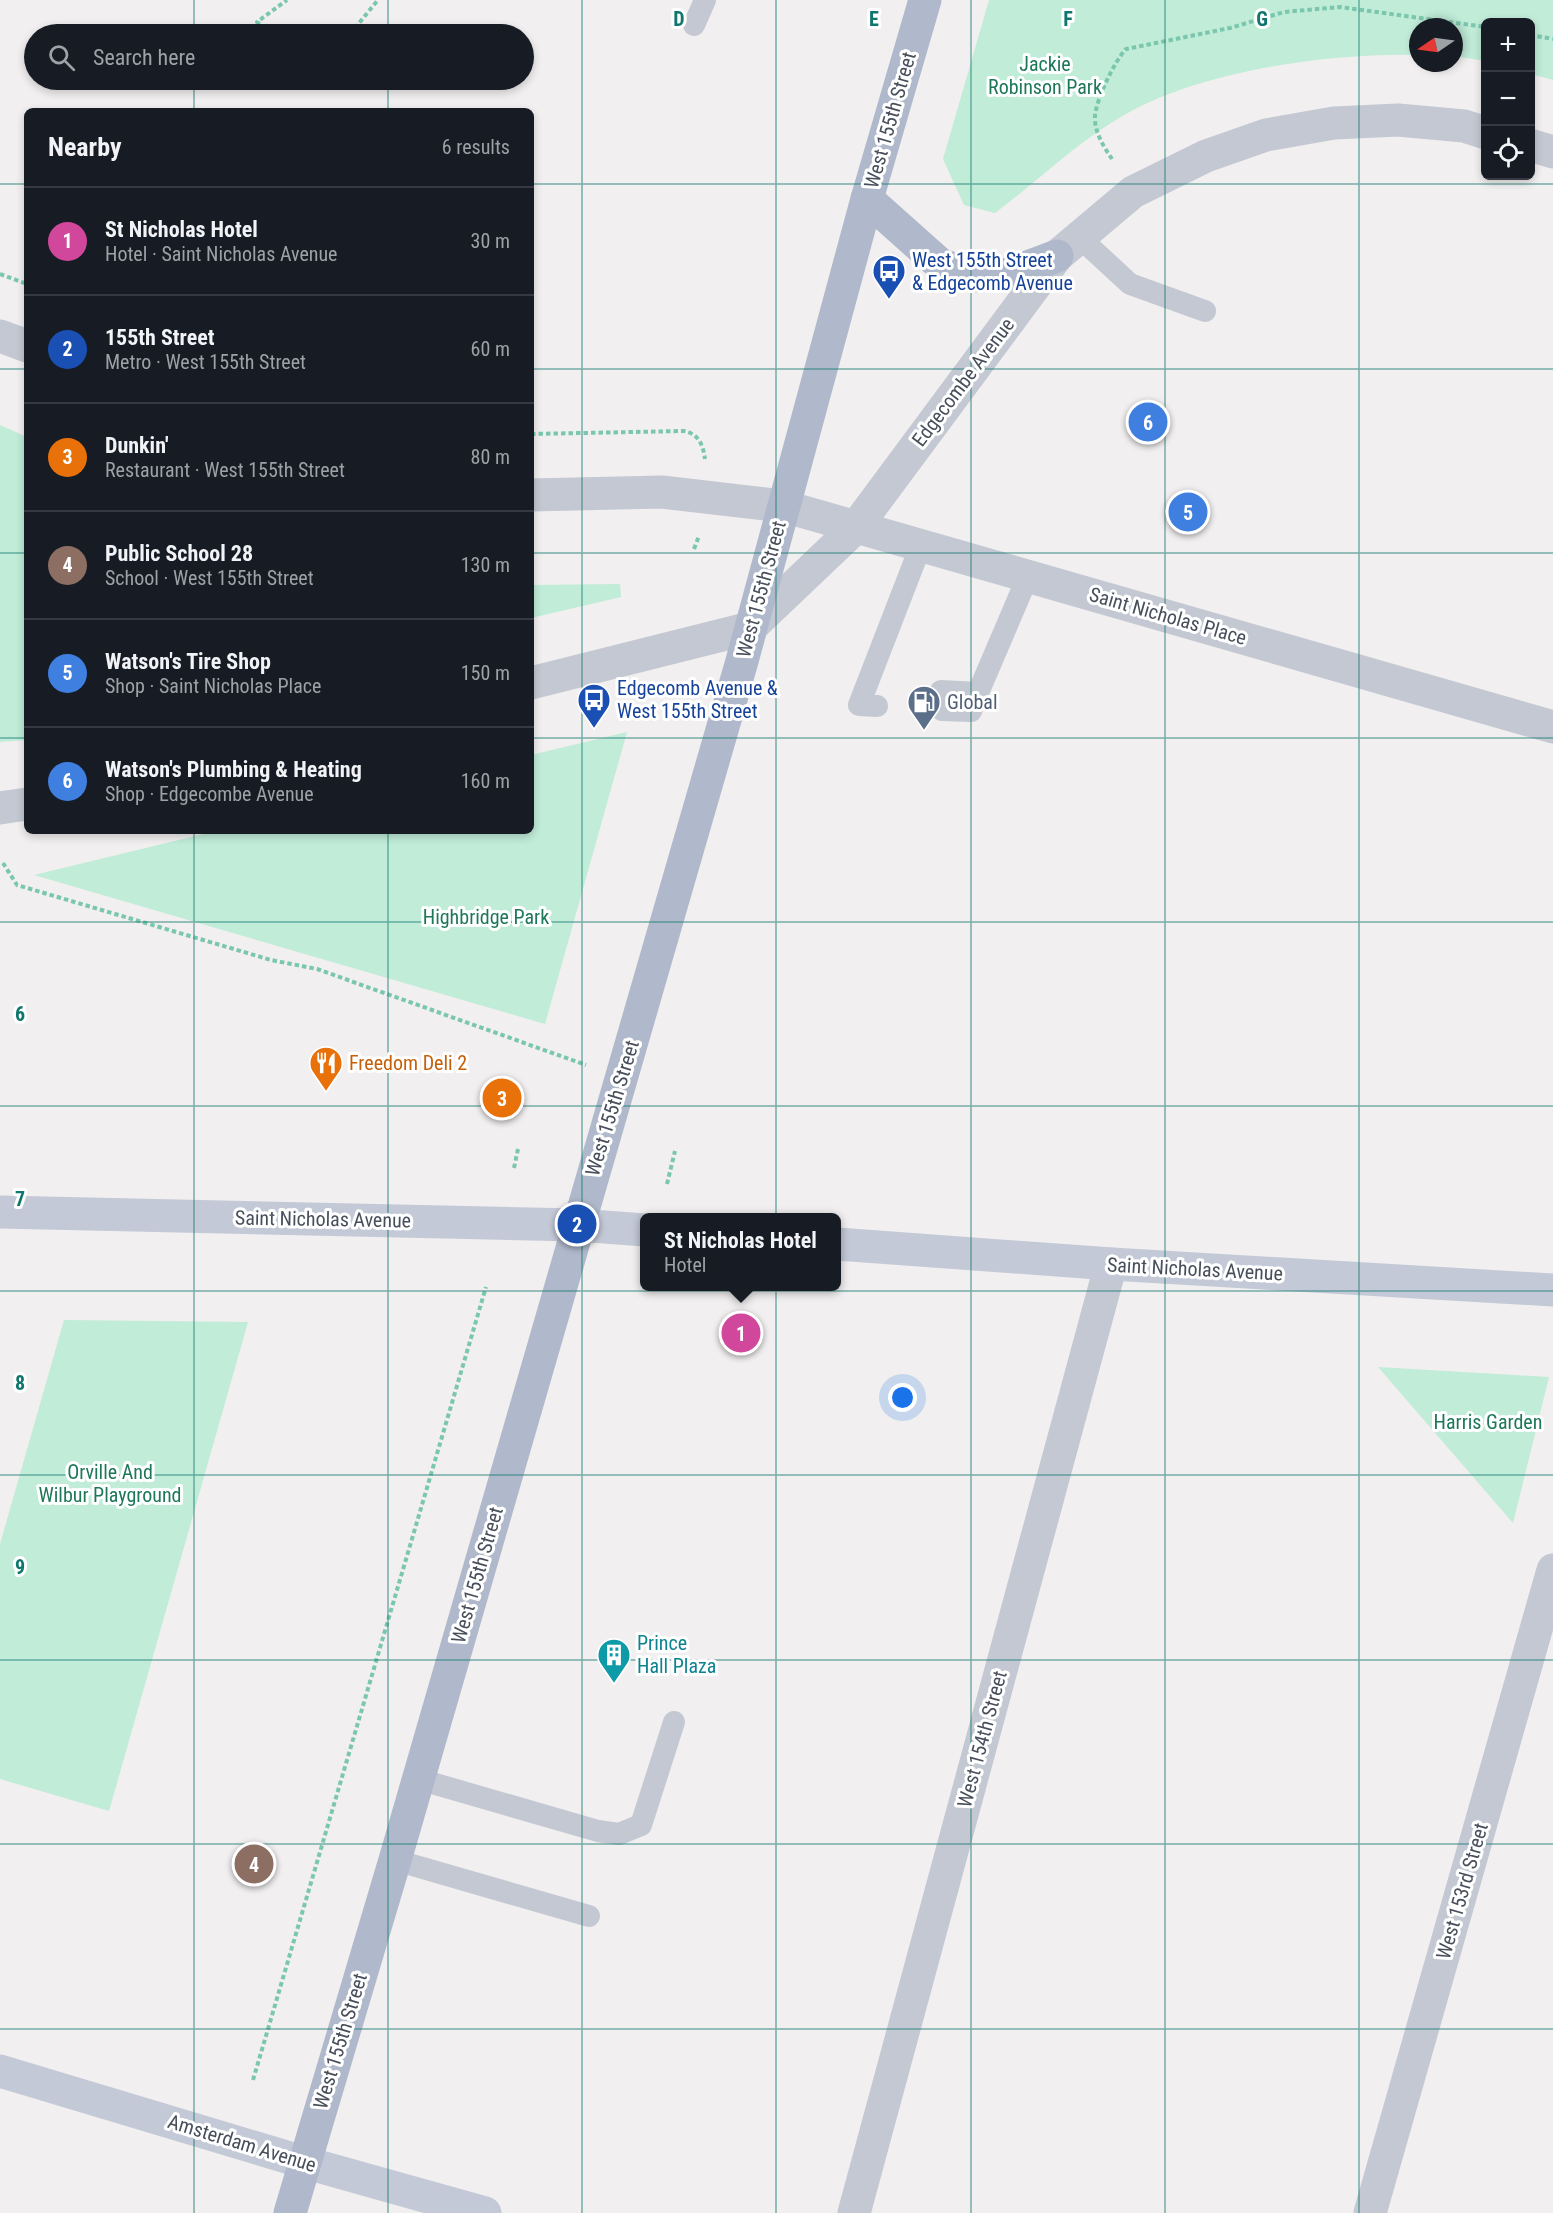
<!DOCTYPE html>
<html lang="en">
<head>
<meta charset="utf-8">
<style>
  body { margin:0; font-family:"Roboto Condensed",sans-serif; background:#242831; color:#f1f3f6 }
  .controls { position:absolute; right:18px; top:18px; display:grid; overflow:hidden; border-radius:9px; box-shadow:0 3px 9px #0003 }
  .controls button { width:54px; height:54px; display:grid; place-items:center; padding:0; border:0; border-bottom:2px solid #363941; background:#171b24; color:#f1f3f6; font:30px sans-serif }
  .compass { position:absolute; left:1409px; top:18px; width:54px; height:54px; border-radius:50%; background:#171b24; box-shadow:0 3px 9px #0003; rotate:257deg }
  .you { position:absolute; left:903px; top:1398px; width:21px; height:21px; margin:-15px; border:4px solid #fff; border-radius:50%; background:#1a73e8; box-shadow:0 0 0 9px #1a73e833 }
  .badge { display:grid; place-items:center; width:39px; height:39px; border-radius:50%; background:#b45309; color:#fff; font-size:20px; font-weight:700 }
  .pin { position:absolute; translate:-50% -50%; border:3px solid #fff; box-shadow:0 2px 6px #0006 }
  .popup { position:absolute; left:640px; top:1213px; width:201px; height:78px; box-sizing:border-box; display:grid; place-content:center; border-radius:9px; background:#171b24; filter:drop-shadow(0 2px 4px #0005); font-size:20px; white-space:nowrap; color:#9ea1a6 }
  .popup b { font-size:22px; color:#f1f3f6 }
  .popup::after { content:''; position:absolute; left:50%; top:100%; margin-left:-12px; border:12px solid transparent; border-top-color:#171b24 }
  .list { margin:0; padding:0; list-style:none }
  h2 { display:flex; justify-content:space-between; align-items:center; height:78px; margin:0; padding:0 24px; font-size:26px }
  h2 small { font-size:20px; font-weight:400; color:#9ea1a6 }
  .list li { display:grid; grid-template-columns:39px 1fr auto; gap:18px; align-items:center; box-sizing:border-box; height:108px; padding:0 24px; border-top:2px solid #363941 }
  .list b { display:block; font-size:22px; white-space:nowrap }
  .list p { margin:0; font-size:20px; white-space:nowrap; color:#9ea1a6 }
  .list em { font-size:20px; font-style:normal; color:#9ea1a6 }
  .icon { flex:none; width:33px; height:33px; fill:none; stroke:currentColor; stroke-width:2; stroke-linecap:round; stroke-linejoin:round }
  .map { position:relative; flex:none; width:1553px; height:2213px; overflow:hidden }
  .search { position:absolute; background:#171b24; box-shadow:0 3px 9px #0003; left:24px; top:24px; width:510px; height:66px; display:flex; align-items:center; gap:15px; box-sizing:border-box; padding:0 21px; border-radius:33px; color:#9ea1a6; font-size:22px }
  .panel { position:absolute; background:#171b24; box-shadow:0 3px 9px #0003; left:24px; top:108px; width:510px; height:726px; border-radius:9px }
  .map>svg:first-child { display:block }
</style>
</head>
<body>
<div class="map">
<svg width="1553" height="2213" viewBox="0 0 1553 2213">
  <rect width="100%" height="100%" fill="#f1efef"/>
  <g fill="#c0ecd8">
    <path d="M989,0H1553V80L1531,74L1530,22H1486L1485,61L1454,56V27H1418V55C1329,53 1204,70 1126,114C1078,141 1038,181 995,213L964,205L943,159Z"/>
    <polygon points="0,425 27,437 27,740 0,742"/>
    <polygon points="620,584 621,597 531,618 531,585"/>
    <polygon points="627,732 545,1024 34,875 216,831 531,831 531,755"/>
    <polygon points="64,1320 248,1322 109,1811 0,1779 0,1544"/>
    <polygon points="1378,1367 1549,1377 1513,1523"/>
  </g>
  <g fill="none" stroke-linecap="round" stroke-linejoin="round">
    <g stroke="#7bc7ae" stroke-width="4" stroke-dasharray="4.5 3" stroke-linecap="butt">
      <polyline points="271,34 257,22 287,0"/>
      <polyline points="350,34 378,0"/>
      <polyline points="1530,35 1553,39"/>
      <path d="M1112,159C1104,147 1094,132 1095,116C1096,100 1115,60 1126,49L1230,28L1284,12L1340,7L1486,27"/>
      <polyline points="0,274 27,284"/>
      <path d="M531,434L684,431C699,434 703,445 705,459"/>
      <polyline points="694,549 699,536"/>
      <polyline points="3,863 17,885 271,960 317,969 586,1065"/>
      <polyline points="514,1168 518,1149"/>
      <polyline points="667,1184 675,1151"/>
      <polyline points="253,2080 486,1287"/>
    </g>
    <g stroke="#c3c8d2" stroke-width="22">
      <polyline points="694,25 705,0"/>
      <polyline points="1078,236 1130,284 1205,311"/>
      <polyline points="941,691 978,693 1028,576"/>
      <polyline points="877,706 859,705 921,545"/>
      <polyline points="942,710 971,711 978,693"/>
      <polyline points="418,1779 598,1831 619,1834 641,1825 674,1722"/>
      <polyline points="395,1860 589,1916"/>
    </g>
    <g stroke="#c3c8d2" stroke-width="33">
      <polyline points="854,2213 1111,1264"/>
      <polyline points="1370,2213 1553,1570"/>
    </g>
    <g stroke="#c3c8d2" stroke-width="33">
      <polyline points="1530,145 1553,152"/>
      <polyline points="0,336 27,346"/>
      <polyline points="531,495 662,492 783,506 1553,727"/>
      <polyline points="531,683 750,628 856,527 1057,256 1133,192 1206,156 1266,135 1334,123 1398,120 1464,126 1486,133"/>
      <polyline points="0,808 27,804"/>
    </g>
    <g stroke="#c3c9d6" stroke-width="33">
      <polyline points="0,1212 577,1225 645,1230"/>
      <polyline points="837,1244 1111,1264 1553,1290"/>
      <polyline points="0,2071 303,2162 485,2213"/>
    </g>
    <g stroke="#b0b9cb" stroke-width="33">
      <polyline points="867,199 941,265 978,276 1009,274 1057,256"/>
      <polyline points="290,2213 395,1860 742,661 867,199 925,0"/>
    </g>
  </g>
  <path fill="none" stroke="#0f766e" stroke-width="1.5" stroke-opacity="0.55" d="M194,0V34M388,0V34M582,0V2213M776,0V2213M971,0V2213M1165,0V2213M1359,0V2213M194,80V111M388,80V111M0,184H27M531,184H1553M0,369H27M531,369H1553M0,553H27M531,553H1553M0,738H27M531,738H1553M194,831V2213M388,831V2213M0,922H1553M0,1106H1553M0,1291H1553M0,1475H1553M0,1660H1553M0,1844H1553M0,2029H1553"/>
  <defs>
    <g id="bus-pin" transform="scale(1.725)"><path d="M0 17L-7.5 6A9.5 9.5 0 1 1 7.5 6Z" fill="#1a4fb4" stroke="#fff"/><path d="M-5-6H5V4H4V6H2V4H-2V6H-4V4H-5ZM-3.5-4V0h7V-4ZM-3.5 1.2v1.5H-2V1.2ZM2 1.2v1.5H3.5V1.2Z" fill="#fff"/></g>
    <g id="fuel-pin" transform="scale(1.725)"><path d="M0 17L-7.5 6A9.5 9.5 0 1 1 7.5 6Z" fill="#5c6f8a" stroke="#fff"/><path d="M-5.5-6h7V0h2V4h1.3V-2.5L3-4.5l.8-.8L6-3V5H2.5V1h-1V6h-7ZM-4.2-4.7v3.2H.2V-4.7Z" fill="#fff"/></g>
    <g id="restaurant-pin" transform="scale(1.725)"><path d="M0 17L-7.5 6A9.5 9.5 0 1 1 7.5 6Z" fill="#e8710a" stroke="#fff"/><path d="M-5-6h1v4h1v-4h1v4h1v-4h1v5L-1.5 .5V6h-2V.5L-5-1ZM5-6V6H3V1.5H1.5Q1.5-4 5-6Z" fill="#fff"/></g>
    <g id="building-pin" transform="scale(1.725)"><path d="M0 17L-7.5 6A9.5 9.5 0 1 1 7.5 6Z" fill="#0f9aa8" stroke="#fff"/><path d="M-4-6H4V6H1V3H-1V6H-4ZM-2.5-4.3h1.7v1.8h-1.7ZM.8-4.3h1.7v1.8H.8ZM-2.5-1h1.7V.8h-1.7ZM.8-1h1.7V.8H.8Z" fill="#fff"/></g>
  </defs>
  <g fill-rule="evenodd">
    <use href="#bus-pin" x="889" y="271"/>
    <use href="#bus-pin" x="594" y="700"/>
    <use href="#fuel-pin" x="924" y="702"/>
    <use href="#restaurant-pin" x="326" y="1063"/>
    <use href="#building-pin" x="614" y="1655"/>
  </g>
  <g text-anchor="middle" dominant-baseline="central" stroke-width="6" stroke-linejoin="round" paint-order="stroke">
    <g font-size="20" fill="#1e7759" stroke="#fff">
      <text x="1045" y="64">Jackie<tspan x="1045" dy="23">Robinson Park</tspan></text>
      <text x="486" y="917">Highbridge Park</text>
      <text x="1488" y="1422">Harris Garden</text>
      <text x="110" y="1472">Orville And<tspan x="110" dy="23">Wilbur Playground</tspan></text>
    </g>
    <g font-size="20" fill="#484f5b" stroke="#fff">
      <text transform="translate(890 120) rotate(-74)">West 155th Street</text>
      <text transform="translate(963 382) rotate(-53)">Edgecombe Avenue</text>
      <text transform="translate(761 589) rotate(-75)">West 155th Street</text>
      <text transform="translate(1168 616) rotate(16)">Saint Nicholas Place</text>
      <text transform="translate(612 1108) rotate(-73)">West 155th Street</text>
      <text transform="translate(323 1219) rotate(1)">Saint Nicholas Avenue</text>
      <text transform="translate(1195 1269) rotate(3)">Saint Nicholas Avenue</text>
      <text transform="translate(477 1575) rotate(-74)">West 155th Street</text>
      <text transform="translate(982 1739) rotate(-75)">West 154th Street</text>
      <text transform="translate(1462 1891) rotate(-74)">West 153rd Street</text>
      <text transform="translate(340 2041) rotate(-73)">West 155th Street</text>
      <text transform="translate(242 2143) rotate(17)">Amsterdam Avenue</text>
    </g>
    <g font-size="20" fill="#164399" stroke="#fff" text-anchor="start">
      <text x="912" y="260">West 155th Street<tspan x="912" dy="23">&amp; Edgecomb Avenue</tspan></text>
      <text x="617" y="688">Edgecomb Avenue &amp;<tspan x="617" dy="23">West 155th Street</tspan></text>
    </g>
    <g font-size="20" fill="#4e5e75" stroke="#fff" text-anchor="start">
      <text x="947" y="702">Global</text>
    </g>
    <g font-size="20" fill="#c56008" stroke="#fff" text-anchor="start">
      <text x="349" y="1063">Freedom Deli 2</text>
    </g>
    <g font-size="20" fill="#0d838f" stroke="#fff" text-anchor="start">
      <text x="637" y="1643">Prince<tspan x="637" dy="23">Hall Plaza</tspan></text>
    </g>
  </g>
  <g font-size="20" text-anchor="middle" font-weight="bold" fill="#0f766e" stroke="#fff" stroke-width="6" stroke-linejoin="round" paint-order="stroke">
    <text x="679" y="26">D</text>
    <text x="874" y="26">E</text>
    <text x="1068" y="26">F</text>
    <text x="1262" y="26">G</text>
    <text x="20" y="1021">6</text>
    <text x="20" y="1206">7</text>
    <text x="20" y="1390">8</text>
    <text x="20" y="1574">9</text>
  </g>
</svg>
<div class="controls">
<button>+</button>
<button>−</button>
<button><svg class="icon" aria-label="locate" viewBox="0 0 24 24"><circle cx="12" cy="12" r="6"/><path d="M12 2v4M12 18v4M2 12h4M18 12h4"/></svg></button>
</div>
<svg class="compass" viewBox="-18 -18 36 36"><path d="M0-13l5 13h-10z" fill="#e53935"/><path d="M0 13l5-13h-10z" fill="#9ea1a6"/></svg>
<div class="you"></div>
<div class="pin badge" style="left:741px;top:1333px;background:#d1479c">1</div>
<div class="popup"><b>St Nicholas Hotel</b>Hotel</div>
<div class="pin badge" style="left:577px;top:1224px;background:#1a4fb4">2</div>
<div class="pin badge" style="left:502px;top:1098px;background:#e8710a">3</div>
<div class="pin badge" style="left:254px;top:1864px;background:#8d6e63">4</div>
<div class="pin badge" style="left:1188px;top:512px;background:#3f7fe0">5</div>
<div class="pin badge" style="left:1148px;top:422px;background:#3f7fe0">6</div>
<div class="search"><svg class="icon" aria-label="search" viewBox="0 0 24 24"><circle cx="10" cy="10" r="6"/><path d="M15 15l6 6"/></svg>Search here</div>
<section class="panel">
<h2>Nearby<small>6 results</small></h2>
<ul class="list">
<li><span class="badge" style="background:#d1479c">1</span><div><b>St Nicholas Hotel</b><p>Hotel · Saint Nicholas Avenue</p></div><em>30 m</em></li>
<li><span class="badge" style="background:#1a4fb4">2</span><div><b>155th Street</b><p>Metro · West 155th Street</p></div><em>60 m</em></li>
<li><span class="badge" style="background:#e8710a">3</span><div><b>Dunkin'</b><p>Restaurant · West 155th Street</p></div><em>80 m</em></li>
<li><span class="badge" style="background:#8d6e63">4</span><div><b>Public School 28</b><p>School · West 155th Street</p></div><em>130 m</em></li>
<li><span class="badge" style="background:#3f7fe0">5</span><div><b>Watson's Tire Shop</b><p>Shop · Saint Nicholas Place</p></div><em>150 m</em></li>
<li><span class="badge" style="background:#3f7fe0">6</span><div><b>Watson's Plumbing &amp; Heating</b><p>Shop · Edgecombe Avenue</p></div><em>160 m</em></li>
</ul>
</section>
</div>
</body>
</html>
